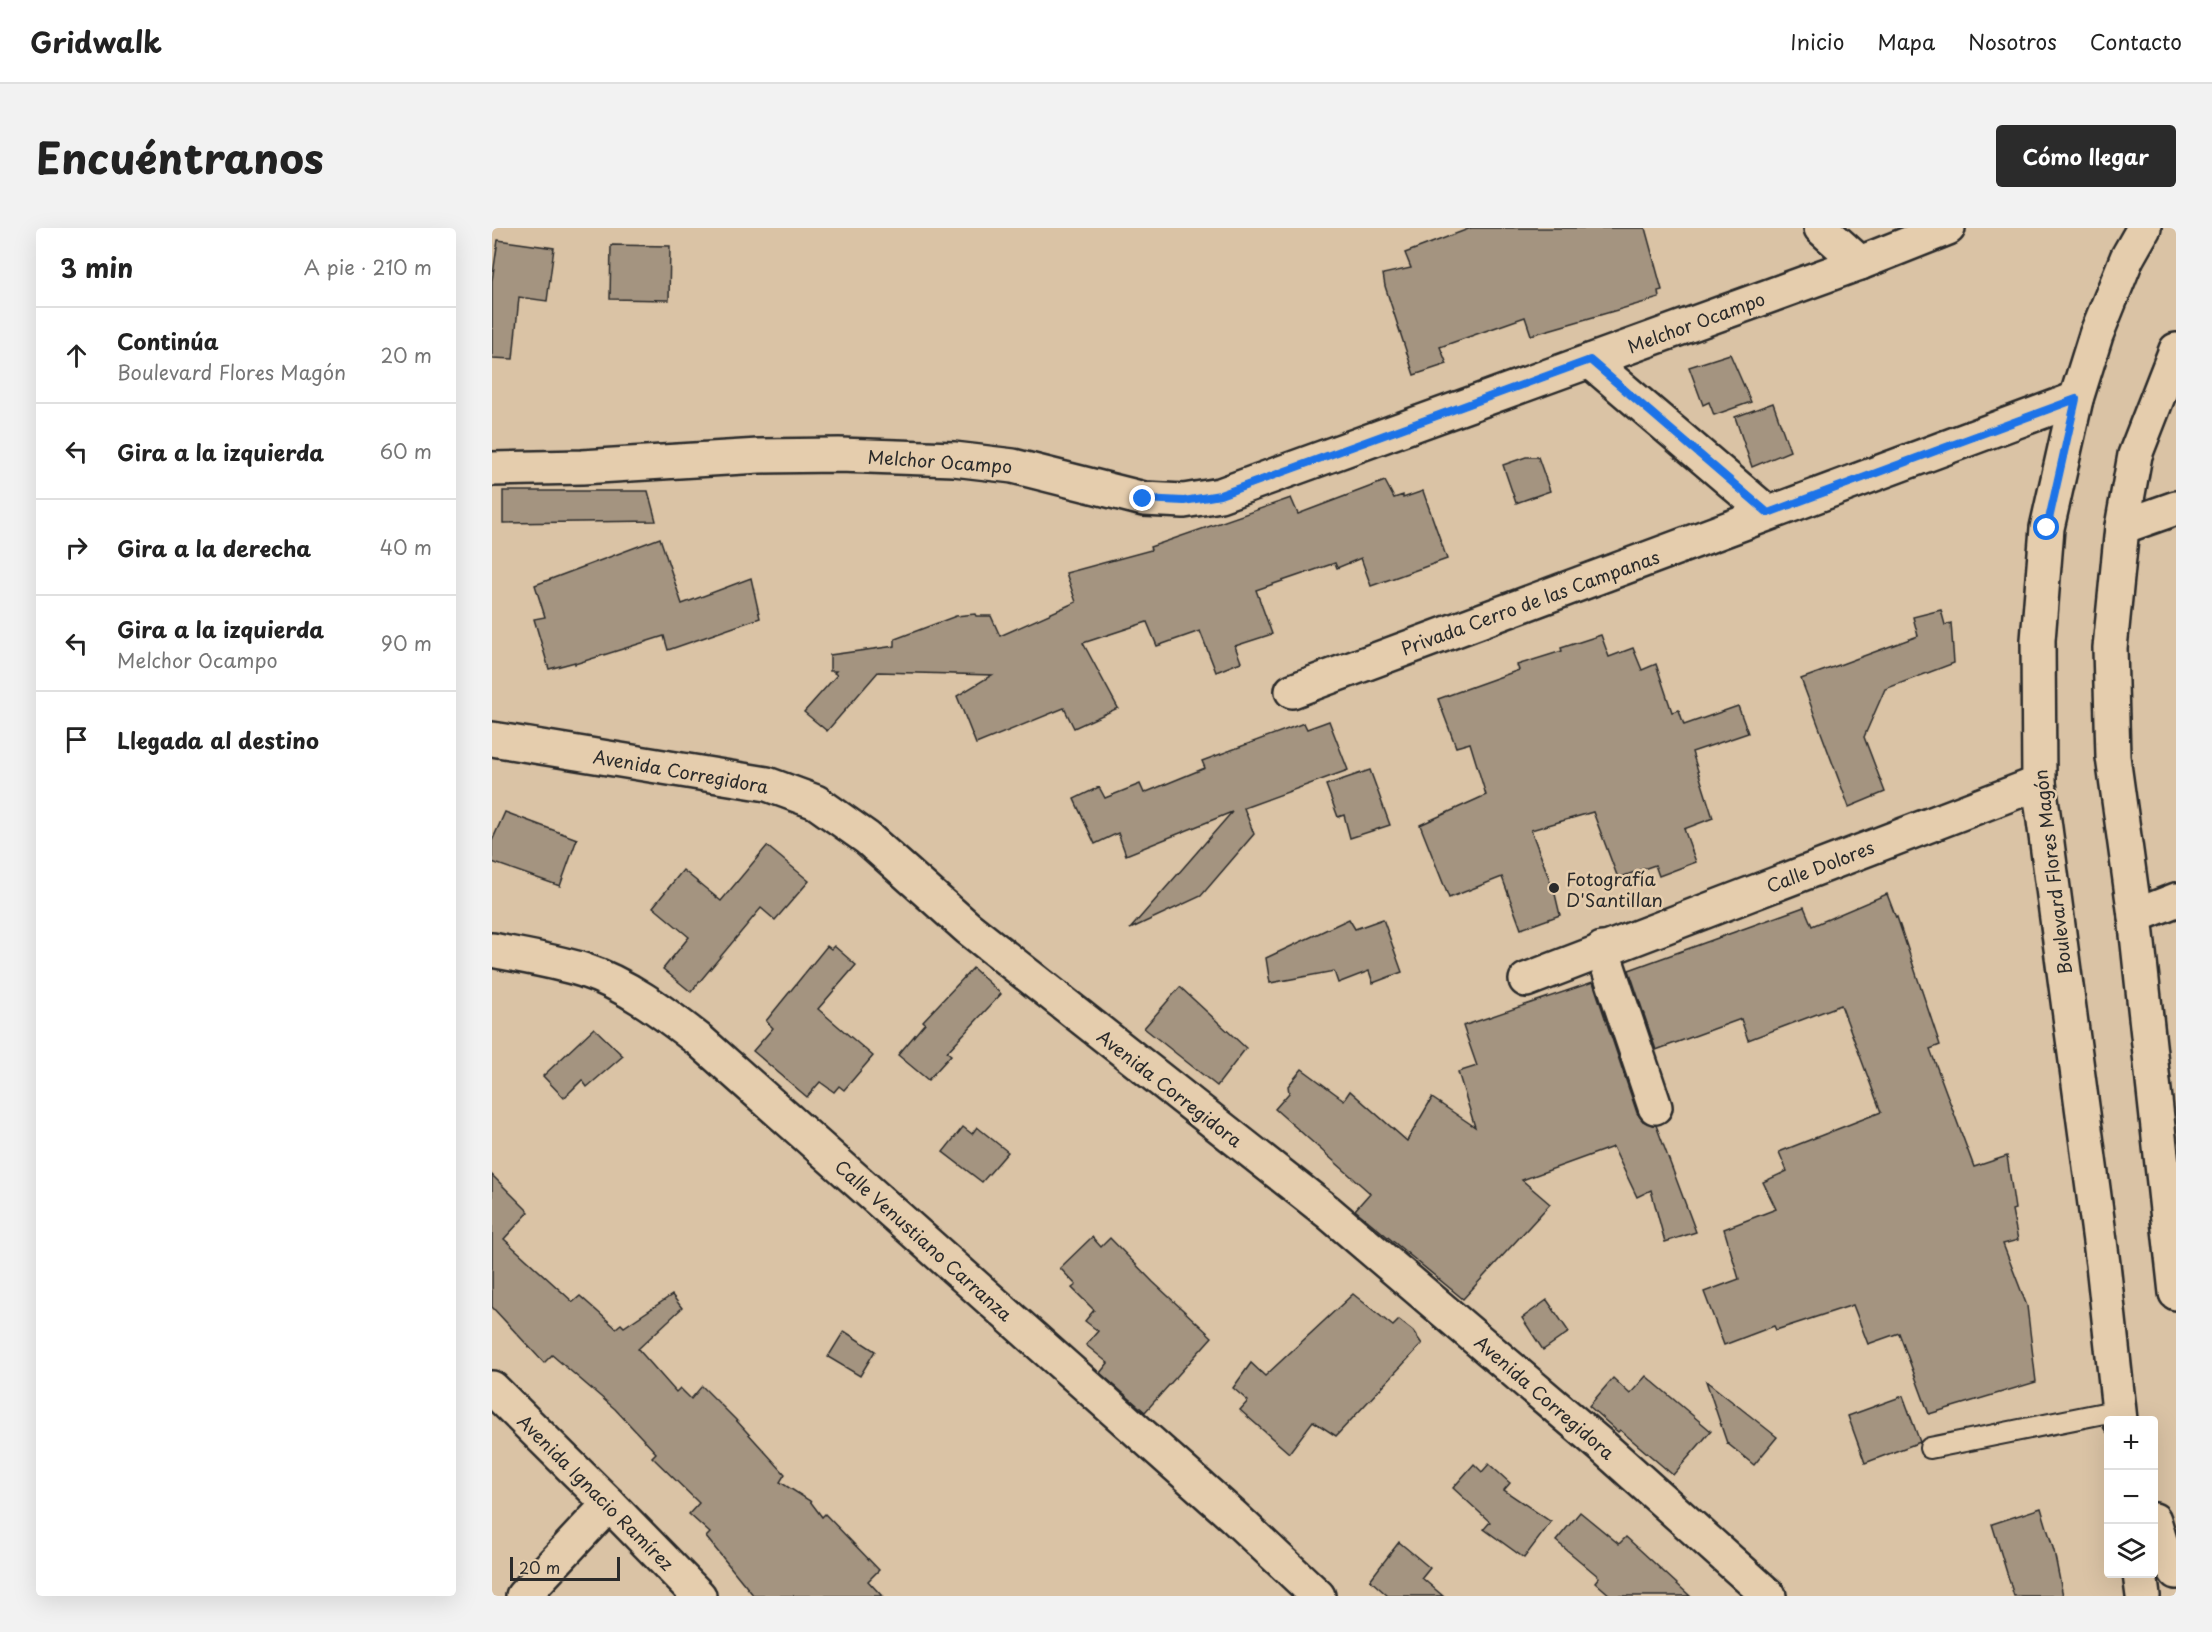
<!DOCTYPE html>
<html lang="es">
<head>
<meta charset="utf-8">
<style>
  body { margin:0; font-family:"Playpen Sans",sans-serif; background:#f2f2f2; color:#222 }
  .controls { position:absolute; right:18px; bottom:18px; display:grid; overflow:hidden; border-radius:6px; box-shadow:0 6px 24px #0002 }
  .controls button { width:54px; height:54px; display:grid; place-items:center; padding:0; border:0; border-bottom:2px solid #e0e0e0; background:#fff; color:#222; font:30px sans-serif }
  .scale { position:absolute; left:18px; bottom:15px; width:110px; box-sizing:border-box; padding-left:6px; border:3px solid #2b2b2b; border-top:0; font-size:16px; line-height:21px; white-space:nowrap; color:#2b2b2b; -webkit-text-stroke:4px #e5cdad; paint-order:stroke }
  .stop { position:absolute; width:18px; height:18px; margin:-14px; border:4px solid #1a73e8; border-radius:50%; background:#fff }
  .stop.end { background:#1a73e8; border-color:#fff; box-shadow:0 2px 6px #0008 }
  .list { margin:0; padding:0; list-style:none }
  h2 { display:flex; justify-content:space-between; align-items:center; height:78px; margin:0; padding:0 24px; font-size:26px }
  h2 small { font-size:20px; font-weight:400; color:#767676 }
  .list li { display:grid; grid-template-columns:39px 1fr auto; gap:18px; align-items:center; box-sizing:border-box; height:96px; padding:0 24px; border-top:2px solid #e0e0e0 }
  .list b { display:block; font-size:22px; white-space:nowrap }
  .list p { margin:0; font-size:20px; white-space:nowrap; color:#767676 }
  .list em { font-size:20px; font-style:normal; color:#767676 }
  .icon { flex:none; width:33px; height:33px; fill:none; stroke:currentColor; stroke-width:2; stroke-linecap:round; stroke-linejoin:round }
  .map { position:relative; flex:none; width:1684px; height:1368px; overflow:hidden; border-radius:6px }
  header { display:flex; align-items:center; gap:36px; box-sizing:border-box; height:84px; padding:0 30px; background:#fff; border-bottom:2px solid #e0e0e0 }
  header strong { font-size:28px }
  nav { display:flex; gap:33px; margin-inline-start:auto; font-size:21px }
  .intro { display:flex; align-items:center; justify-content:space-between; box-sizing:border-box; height:144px; padding:0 36px }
  h1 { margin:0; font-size:42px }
  .button { padding:15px 27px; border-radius:6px; background:#2b2b2b; color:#fff; font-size:21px; font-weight:700 }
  main { display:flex; gap:36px; padding:0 36px }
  aside { flex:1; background:#fff; border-radius:6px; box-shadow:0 6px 24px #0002 }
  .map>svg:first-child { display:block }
</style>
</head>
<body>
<header>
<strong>Gridwalk</strong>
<nav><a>Inicio</a><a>Mapa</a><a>Nosotros</a><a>Contacto</a></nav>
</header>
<div class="intro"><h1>Encuéntranos</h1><a class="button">Cómo llegar</a></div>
<main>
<aside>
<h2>3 min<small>A pie · 210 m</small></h2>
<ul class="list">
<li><svg class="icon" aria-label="ahead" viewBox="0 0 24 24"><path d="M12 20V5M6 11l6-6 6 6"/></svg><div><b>Continúa</b><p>Boulevard Flores Magón</p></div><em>20 m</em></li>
<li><svg class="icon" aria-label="left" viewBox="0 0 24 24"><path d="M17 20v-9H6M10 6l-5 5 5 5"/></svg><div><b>Gira a la izquierda</b></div><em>60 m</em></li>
<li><svg class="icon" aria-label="right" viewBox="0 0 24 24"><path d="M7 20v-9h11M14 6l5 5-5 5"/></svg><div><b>Gira a la derecha</b></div><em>40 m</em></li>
<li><svg class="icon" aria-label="left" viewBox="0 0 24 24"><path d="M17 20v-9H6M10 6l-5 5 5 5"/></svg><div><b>Gira a la izquierda</b><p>Melchor Ocampo</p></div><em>90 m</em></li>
<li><svg class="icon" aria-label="arrive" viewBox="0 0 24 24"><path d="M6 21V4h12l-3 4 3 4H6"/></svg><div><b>Llegada al destino</b></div></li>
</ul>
</aside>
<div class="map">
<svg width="1684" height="1368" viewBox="0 0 1684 1368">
  <rect width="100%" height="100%" fill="#dac3a5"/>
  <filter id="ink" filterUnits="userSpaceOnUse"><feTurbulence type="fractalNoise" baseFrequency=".0167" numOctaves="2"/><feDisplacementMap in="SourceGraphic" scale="12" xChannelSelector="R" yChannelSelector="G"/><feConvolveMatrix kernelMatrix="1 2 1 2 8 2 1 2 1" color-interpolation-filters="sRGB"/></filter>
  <g filter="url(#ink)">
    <g fill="#a49480" stroke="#2b2b2b" stroke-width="1.5">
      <polygon points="979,0 1153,0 1170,62 1166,63 1167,70 1039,107 1033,89 948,119 955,136 922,147 893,58 891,46 919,40 913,25"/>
      <polygon points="6,12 62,20 55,73 27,69 21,131 0,130 0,53"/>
      <polygon points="119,17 178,18 177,72 118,71"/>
      <polygon points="1238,126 1259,174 1222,187 1217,174 1211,177 1197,139"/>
      <polygon points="1281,175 1298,223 1260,239 1243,189"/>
      <polygon points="1034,229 1046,229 1058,263 1024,275 1011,237"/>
      <polygon points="893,253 902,270 911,267 911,270 931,263 955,331 879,358 869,330 845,340 843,335 764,362 780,406 743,418 749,434 724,444 708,403 665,418 655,394 591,415 626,480 582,500 572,480 484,516 465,468 500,447 386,444 335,503 312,484 345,447 342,445 344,443 338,443 338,427 403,418 403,411 464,388 483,386 484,388 499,388 508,408 584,374 574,345 659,322 658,319 799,270 806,286"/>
      <polygon points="11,263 156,263 164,293 11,295"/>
      <polygon points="168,310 190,376 259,350 268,390 176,422 172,408 83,436 83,434 57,441 42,391 53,389 43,357"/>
      <polygon points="1449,382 1453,397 1459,395 1462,435 1393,461 1372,509 1393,564 1357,579 1309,451 1426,408 1421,389"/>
      <polygon points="1109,407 1117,429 1141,420 1150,442 1164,436 1180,484 1187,482 1192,497 1246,478 1256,505 1200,524 1221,590 1192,601 1204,634 1167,648 1163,637 1126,650 1101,584 1039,602 1063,666 1068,687 1029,701 1010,649 957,670 928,597 994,567 978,515 964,519 946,471 1027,442 1025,437 1070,423 1069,420"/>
      <polygon points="837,493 856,542 752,580 762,606 709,668 638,701 740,584 634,627 626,605 603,616 582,571 607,559 613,570 648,556 652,565 713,540 710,533 812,495 815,501"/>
      <polygon points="878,542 898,597 858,610 852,587 846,589 834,557"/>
      <polygon points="13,584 85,611 68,658 0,634 0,613"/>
      <polygon points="275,618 317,653 283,692 269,680 199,764 171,741 197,709 161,679 191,642 229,673"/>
      <polygon points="1395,666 1404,690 1405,689 1448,817 1438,821 1482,939 1515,928 1523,981 1520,982 1526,1012 1511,1016 1535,1078 1544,1154 1437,1186 1407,1105 1376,1116 1361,1077 1284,1102 1282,1098 1232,1117 1212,1064 1247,1051 1232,1001 1284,981 1271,954 1295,943 1287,924 1389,884 1349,777 1256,812 1249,791 1164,822 1137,742 1312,679 1320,698"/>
      <polygon points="857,691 863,701 891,691 910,744 881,755 877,743 846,755 842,743 778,755 774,730"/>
      <polygon points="335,718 339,721 342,718 364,737 326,781 381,828 352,862 347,858 342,864 328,854 315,869 261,823 281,800 274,793"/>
      <polygon points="481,740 509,766 455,824 459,827 436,852 406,827 433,795 431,793"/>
      <polygon points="1101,754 1145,885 1151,893 1164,897 1204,1004 1173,1014 1159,962 1145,969 1121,919 1030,952 1058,976 971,1071 863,982 878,965 783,881 797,865 796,858 810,841 852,872 858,863 915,913 940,870 983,899 966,844 985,838 971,798"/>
      <polygon points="688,759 754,820 725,858 652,800"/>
      <polygon points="102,800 131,828 95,859 90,852 72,870 51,848"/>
      <polygon points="471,899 480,906 485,899 516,924 490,954 451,924"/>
      <polygon points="0,947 37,984 12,1011 81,1074 88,1068 124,1100 129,1096 132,1099 180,1067 190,1080 146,1121 184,1164 188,1160 199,1171 210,1158 244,1192 293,1246 288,1254 318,1273 330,1289 333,1286 387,1342 376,1353 390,1368 262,1368 214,1309 218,1305 197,1286 207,1275 160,1229 164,1225 123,1181 60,1127 52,1135 0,1079"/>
      <polygon points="600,1009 609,1019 618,1010 661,1054 720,1109 653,1184 608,1145 616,1135 594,1117 606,1103 593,1093 602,1082 580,1060 584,1057 568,1040"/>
      <polygon points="861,1066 901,1098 907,1092 921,1103 930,1116 844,1208 821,1193 797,1225 748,1182 756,1173 741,1160 759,1135 773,1148"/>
      <polygon points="1055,1072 1077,1104 1051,1122 1030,1090"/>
      <polygon points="352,1103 383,1123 368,1148 336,1129"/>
      <polygon points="1154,1148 1219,1203 1181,1247 1128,1202 1126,1204 1097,1178 1121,1150 1138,1166"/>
      <polygon points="1214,1153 1285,1209 1262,1237 1235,1215"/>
      <polygon points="1411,1168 1428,1214 1373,1235 1356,1188"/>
      <polygon points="982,1236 990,1244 997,1236 1018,1255 1012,1262 1059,1294 1032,1330 992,1301 998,1294 961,1260"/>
      <polygon points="1549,1280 1562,1323 1571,1368 1522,1368 1500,1296"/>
      <polygon points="1088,1284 1127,1316 1134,1309 1198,1368 1119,1368 1103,1354 1107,1349 1064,1313"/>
      <polygon points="907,1314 938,1340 930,1350 951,1368 896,1368 878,1352"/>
    </g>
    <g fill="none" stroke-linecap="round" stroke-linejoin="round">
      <g stroke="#2b2b2b" stroke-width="24">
        <polyline id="service" points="1438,1220 1627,1182"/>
      </g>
      <g stroke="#2b2b2b" stroke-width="38">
        <g id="minor">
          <polyline points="1329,0 1368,35"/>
          <polyline points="1098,133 1276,285"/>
          <polyline points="0,241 90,239 267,228 347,227 462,231 521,238 652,271 692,273 728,267 1368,35 1456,0"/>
          <polyline points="1630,299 1684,280"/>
          <polyline points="800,463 1584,171"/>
          <polyline points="0,511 275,556 324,574 375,610 476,700 836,984 1110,1218 1277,1368"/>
          <polyline points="1643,688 1684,672"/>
          <polyline points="1110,721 1163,879"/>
          <path d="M0,722C30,728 62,733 91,742C134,756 171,784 207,812L741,1288L826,1368"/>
          <polyline points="1034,752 1547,555"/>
          <polyline points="0,1160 117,1276"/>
        </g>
      </g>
      <g stroke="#2b2b2b" stroke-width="38">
        <polyline id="tertiary" points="31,1368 117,1276 207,1368"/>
      </g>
      <g stroke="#2b2b2b" stroke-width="38">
        <polyline id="secondary" points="1662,1292 1671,1323 1684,1344"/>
      </g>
      <g stroke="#2b2b2b" stroke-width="38">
        <g id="primary">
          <polyline points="1684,122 1643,227 1630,299 1618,420 1621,529 1643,688 1684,1065"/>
          <polyline points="1628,1192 1611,1036 1547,555 1546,412 1555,300 1584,171 1604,107 1635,30 1652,0"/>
          <polyline points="1648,1346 1651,1368"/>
        </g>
      </g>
      <use href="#service" stroke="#e5cdad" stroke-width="20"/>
      <use href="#minor" stroke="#e5cdad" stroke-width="33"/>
      <use href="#tertiary" stroke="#e5cdad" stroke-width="33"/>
      <use href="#secondary" stroke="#e5cdad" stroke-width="33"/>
      <use href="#primary" stroke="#e5cdad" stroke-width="33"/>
    </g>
  </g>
  <g fill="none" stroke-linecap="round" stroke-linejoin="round" filter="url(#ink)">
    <polyline stroke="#1a73e8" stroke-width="8" points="651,271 692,273 728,267 1098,132 1276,285 1584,171 1555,300"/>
  </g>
  <circle fill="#2b2b2b" stroke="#e5cdad" stroke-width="2" cx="1062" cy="660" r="6"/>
  <g text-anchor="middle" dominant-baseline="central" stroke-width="5" stroke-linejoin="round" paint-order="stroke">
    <g font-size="18" fill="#2b2b2b" stroke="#e5cdad">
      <text transform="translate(1204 94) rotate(-20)">Melchor Ocampo</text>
      <text transform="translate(448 233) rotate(4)">Melchor Ocampo</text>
      <text transform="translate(1038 374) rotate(-20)">Privada Cerro de las Campanas</text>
      <text transform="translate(189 543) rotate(10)">Avenida Corregidora</text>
      <text transform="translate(1328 638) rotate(-21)">Calle Dolores</text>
      <text transform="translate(1560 644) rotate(-97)">Boulevard Flores Magón</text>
      <text transform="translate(678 860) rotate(38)">Avenida Corregidora</text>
      <text transform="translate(432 1012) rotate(42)">Calle Venustiano Carranza</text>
      <text transform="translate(1053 1169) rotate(41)">Avenida Corregidora</text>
      <text transform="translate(104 1264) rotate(45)">Avenida Ignacio Ramírez</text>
    </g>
    <g font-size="18" fill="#2b2b2b" stroke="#e5cdad" text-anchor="start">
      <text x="1074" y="650">Fotografía<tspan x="1074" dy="21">D'Santillan</tspan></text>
    </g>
  </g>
</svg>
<div class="controls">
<button>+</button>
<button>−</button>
<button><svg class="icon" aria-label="layers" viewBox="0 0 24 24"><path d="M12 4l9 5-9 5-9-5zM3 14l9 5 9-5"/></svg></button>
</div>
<div class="scale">20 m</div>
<div class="stop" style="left:1555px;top:300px"></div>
<div class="stop end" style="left:651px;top:271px"></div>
</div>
</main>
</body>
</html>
